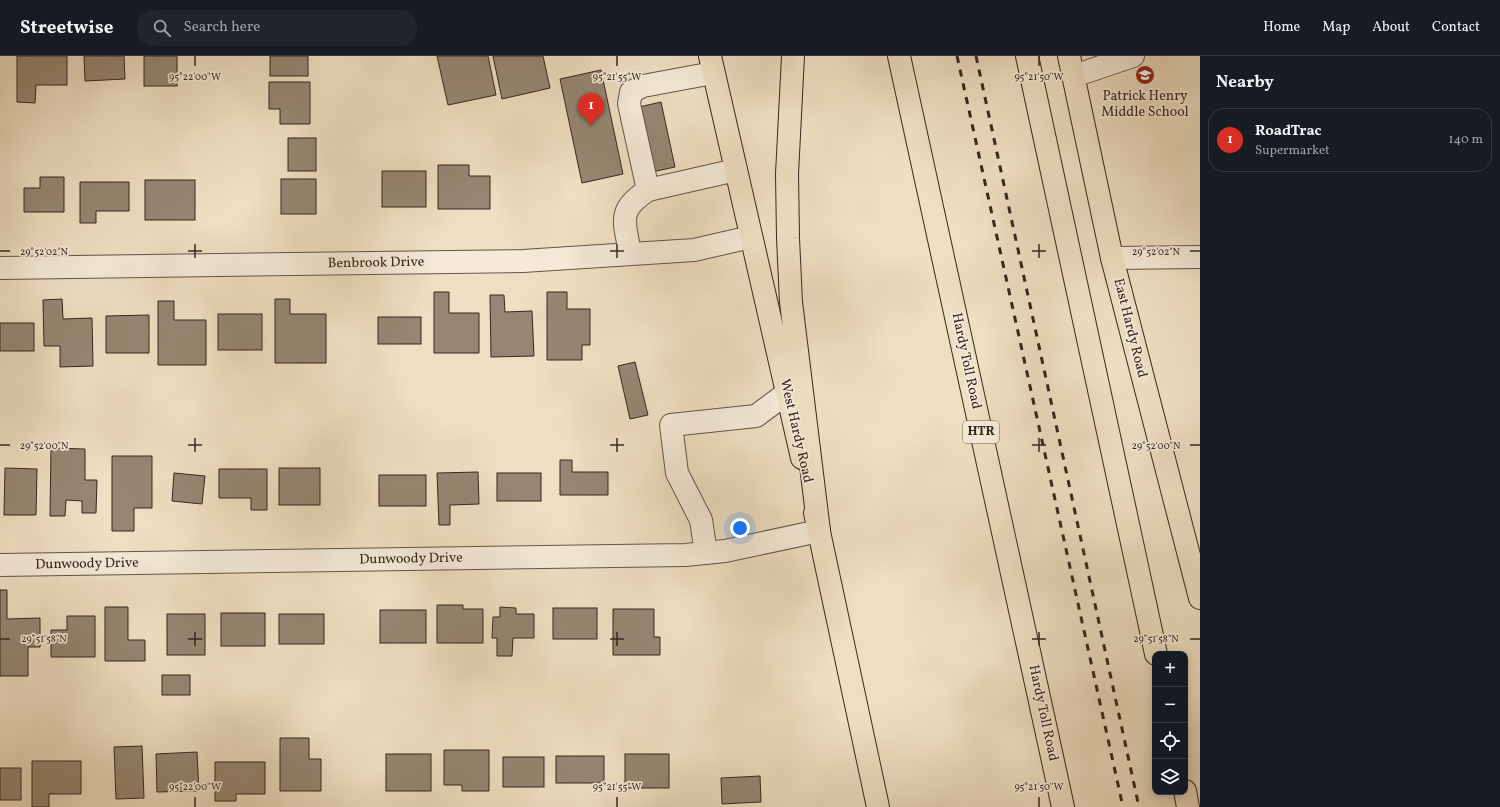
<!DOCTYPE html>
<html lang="en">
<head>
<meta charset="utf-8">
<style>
  body { margin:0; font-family:Vollkorn,serif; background:#20242c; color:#f1f3f6 }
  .controls { position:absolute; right:12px; bottom:12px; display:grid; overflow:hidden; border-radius:8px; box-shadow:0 2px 10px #0003 }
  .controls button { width:36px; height:36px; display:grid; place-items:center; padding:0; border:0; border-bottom:1px solid #363941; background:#171b24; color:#f1f3f6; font:20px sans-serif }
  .you { position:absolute; left:740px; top:472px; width:14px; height:14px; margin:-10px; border:3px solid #fff; border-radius:50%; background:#1a73e8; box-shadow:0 0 0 6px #1a73e833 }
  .badge { display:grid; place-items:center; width:26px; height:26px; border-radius:50%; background:#d93025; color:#fff; font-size:13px; font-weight:700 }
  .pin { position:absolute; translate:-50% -33px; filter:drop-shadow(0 1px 2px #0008) }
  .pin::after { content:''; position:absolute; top:21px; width:14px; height:12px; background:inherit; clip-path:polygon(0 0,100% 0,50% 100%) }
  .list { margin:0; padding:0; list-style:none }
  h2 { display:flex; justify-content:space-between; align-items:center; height:52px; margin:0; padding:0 16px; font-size:17px }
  h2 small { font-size:13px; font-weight:400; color:#9ea1a6 }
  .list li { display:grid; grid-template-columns:26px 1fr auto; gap:12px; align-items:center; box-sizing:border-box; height:64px; margin:0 8px 8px; padding:0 8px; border:1px solid #363941; border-radius:16px }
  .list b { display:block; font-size:15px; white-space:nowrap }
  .list p { margin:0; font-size:13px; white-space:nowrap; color:#9ea1a6 }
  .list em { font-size:13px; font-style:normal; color:#9ea1a6 }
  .icon { flex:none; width:22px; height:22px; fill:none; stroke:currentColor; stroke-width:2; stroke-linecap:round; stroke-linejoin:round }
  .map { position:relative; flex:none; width:1200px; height:751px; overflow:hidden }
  header { display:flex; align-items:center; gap:24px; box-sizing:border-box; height:56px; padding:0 20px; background:#171b24; border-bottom:1px solid #363941 }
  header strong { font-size:19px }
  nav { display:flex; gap:22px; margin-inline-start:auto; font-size:14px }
  .search { width:280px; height:36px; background:#20242c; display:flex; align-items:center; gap:10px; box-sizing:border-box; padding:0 14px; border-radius:16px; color:#9ea1a6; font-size:15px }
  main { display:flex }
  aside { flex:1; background:#171b24 }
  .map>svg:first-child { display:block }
</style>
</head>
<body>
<header>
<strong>Streetwise</strong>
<div class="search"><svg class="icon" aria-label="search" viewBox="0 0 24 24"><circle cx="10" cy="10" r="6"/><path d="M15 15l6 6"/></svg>Search here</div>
<nav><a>Home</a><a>Map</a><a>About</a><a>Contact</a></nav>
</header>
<main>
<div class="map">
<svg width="1200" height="751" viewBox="0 0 1200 751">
  <rect width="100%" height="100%" fill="#eedfc2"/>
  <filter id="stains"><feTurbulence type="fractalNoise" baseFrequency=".005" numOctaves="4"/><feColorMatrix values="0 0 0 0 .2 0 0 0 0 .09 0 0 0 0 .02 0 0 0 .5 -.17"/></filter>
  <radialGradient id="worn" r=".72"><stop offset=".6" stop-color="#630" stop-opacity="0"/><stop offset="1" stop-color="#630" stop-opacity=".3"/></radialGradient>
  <g fill="#958773" stroke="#35271e">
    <polygon points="17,0 67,0 67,29 36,29 35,47 17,46"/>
    <polygon points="84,0 124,0 125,23 85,25"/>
    <rect x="144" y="0" width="33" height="30"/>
    <rect x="270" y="0" width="38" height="20"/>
    <polygon points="437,0 488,0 496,39 448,49"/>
    <polygon points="493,0 543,0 550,32 502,43"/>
    <polygon points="601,14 623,118 582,127 560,23"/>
    <polygon points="269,26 310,26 310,68 280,68 280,53 269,53"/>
    <polygon points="661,46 675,111 652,116 639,51"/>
    <rect x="288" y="82" width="28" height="33"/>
    <polygon points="438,109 469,109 469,120 490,120 490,153 438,153"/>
    <rect x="382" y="115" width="44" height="36"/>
    <polygon points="40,121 64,121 64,156 24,156 24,132 40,132"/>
    <rect x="281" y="123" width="35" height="35"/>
    <rect x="145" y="124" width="50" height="40"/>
    <polygon points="80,126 129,126 129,155 96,155 96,167 80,167"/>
    <polygon points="434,236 449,236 449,257 479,257 479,297 434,297"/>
    <polygon points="547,236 567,236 567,253 590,253 590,289 582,289 582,304 547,304"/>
    <polygon points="490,239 504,239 505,256 532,255 534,300 491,301"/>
    <polygon points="62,243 63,263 92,262 93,310 60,311 60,290 44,290 43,244"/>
    <polygon points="275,243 290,243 290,258 326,258 326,307 275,307"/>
    <polygon points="158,245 174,245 174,264 206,264 206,309 158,309"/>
    <rect x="218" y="258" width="44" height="36"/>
    <polygon points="149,259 149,297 106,297 106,260"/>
    <rect x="378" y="261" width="43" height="27"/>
    <rect x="0" y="267" width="34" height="28"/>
    <polygon points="635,306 648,359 630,363 618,310"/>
    <polygon points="51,392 85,393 85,424 97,424 96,457 82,457 82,445 66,444 65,460 50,460"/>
    <polygon points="112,400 152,400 152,452 134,452 134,475 112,475"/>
    <polygon points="560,404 572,404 572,416 608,416 608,439 560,439"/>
    <polygon points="5,412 37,413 36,459 4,459"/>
    <rect x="279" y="412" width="41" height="37"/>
    <polygon points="219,413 267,413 267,454 251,454 251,442 219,442"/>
    <polygon points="478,416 479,448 450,449 450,469 439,469 437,417"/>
    <polygon points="174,417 205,420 202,448 172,445"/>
    <rect x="497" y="417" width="44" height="28"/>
    <rect x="379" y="419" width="47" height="31"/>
    <polygon points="0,534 7,534 7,563 40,562 40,591 28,591 28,620 0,620"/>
    <polygon points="437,549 463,549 463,553 483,553 483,587 437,587"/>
    <polygon points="105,551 128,551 128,584 145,584 145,605 105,605"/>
    <polygon points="500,551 516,552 516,558 534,558 534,582 513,582 512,600 497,600 497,582 492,582 493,561 500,561"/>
    <rect x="553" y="552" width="44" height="31"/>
    <polygon points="613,553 654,553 654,581 660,581 660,599 613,599"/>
    <rect x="380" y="554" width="46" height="33"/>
    <rect x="221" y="557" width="44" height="33"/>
    <rect x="167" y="558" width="38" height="41"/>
    <rect x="279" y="558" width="45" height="30"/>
    <polygon points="67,560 95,560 95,601 51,601 51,574 67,574"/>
    <rect x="162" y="619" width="28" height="20"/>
    <polygon points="280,682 309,682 309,703 321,703 321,735 280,735"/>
    <polygon points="142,690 144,742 116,743 114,691"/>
    <polygon points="444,694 489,694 489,735 462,735 462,729 444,729"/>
    <polygon points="197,696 199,735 157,736 156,698"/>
    <rect x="386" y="698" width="45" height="37"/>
    <rect x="625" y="698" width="44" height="34"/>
    <rect x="556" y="700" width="48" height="27"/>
    <rect x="503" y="701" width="41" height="30"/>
    <polygon points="32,705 81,705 81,738 49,738 49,751 32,751"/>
    <polygon points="215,706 265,706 265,738 236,738 236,745 215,745"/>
    <rect x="0" y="712" width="21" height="32"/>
    <polygon points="760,720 761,746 722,748 721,722"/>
  </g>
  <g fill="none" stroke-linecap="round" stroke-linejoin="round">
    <g stroke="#635547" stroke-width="24">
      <g id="minor">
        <polyline points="1074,20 1133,0"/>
        <polyline points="648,134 736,114"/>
        <path d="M630,198C625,165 616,155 648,134L629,48L631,36L643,30L713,17"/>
        <polyline points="1112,202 1200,201"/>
        <polyline points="0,212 523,205 694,194 751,181"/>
        <polyline points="706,497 701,464 677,417 671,369 756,360 787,337"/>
        <polyline points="0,509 685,499 725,495 819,475"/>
      </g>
    </g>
    <g stroke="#35271e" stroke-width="24">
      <g id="major">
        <polyline points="710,0 802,402"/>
        <polyline points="1069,0 1112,202 1200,542"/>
        <polyline points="815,457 878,751"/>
      </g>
    </g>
    <g stroke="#35271e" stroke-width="24">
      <g id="highway">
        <polyline points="793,0 787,118 788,182 791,246 819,475"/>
        <polyline points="899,0 1063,751"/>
        <polyline points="1027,0 1156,598"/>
        <polyline points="1185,735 1188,751"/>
      </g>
    </g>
    <use href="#minor" stroke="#f4ead7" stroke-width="22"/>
    <use href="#major" stroke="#eedfc2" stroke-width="22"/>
    <use href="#highway" stroke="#eedfc2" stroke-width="22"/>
    <g stroke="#35271e" stroke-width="3" stroke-dasharray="7 7" stroke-linecap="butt">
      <polyline points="957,0 1123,751"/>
      <polyline points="976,0 1139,751"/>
    </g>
  </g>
  <path fill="none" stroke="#35271e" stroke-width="1.5" d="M195,0V10M617,0V10M1039,0V10M195,188V202M617,188V202M1039,188V202M0,195H10M188,195H202M610,195H624M1032,195H1046M1190,195H1200M195,382V396M617,382V396M1039,382V396M0,389H10M188,389H202M610,389H624M1032,389H1046M1190,389H1200M195,576V590M617,576V590M1039,576V590M0,583H10M188,583H202M610,583H624M1032,583H1046M1190,583H1200M195,741V751M617,741V751M1039,741V751"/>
  <defs>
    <g id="school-disc" transform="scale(1)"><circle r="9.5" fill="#8f2418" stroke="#f4ead7"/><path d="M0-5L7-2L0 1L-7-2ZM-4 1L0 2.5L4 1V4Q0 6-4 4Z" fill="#fff"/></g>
  </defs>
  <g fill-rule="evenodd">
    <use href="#school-disc" x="1145" y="19"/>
  </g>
  <g text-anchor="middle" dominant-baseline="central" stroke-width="3.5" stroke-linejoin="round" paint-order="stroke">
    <rect fill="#f4ead7" stroke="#6e6256" stroke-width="1" x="963" y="365" width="36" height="22" rx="3"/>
    <g font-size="13" font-weight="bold" fill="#35271e">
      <text x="981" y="376">HTR</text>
    </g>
    <g font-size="14" fill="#35271e" stroke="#f4ead7">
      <text x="1145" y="40">Patrick Henry<tspan x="1145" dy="16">Middle School</tspan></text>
    </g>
    <g font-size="14" fill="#35271e" stroke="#f4ead7">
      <text transform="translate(376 207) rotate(-1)">Benbrook Drive</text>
      <text transform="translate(1130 272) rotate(76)">East Hardy Road</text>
      <text transform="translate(966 305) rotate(78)">Hardy Toll Road</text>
      <text transform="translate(796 375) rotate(77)">West Hardy Road</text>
      <text transform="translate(411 503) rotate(-1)">Dunwoody Drive</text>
      <text transform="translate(87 508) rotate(-1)">Dunwoody Drive</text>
      <text transform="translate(1043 657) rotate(78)">Hardy Toll Road</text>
    </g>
  </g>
  <g font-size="10" text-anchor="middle" fill="#35271e" stroke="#f4ead7" stroke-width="3.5" stroke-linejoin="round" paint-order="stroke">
    <text x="195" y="24">95°22'00"W</text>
    <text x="617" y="24">95°21'55"W</text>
    <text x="1039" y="24">95°21'50"W</text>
    <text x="44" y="199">29°52'02"N</text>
    <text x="1156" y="199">29°52'02"N</text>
    <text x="44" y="393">29°52'00"N</text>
    <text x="1156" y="393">29°52'00"N</text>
    <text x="44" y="586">29°51'58"N</text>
    <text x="1156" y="586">29°51'58"N</text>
    <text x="195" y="734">95°22'00"W</text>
    <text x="617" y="734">95°21'55"W</text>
    <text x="1039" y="734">95°21'50"W</text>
  </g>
  <rect width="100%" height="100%" filter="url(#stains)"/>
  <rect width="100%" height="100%" fill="url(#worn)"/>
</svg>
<div class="controls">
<button>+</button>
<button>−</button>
<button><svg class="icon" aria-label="locate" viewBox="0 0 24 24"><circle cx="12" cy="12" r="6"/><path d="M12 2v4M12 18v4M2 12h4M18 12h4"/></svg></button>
<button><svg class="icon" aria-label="layers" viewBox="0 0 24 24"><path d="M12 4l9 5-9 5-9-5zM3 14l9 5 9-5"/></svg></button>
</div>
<div class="you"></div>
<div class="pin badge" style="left:591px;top:70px">1</div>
</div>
<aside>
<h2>Nearby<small></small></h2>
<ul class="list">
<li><span class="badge">1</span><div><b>RoadTrac</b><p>Supermarket</p></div><em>140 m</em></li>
</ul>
</aside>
</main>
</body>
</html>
